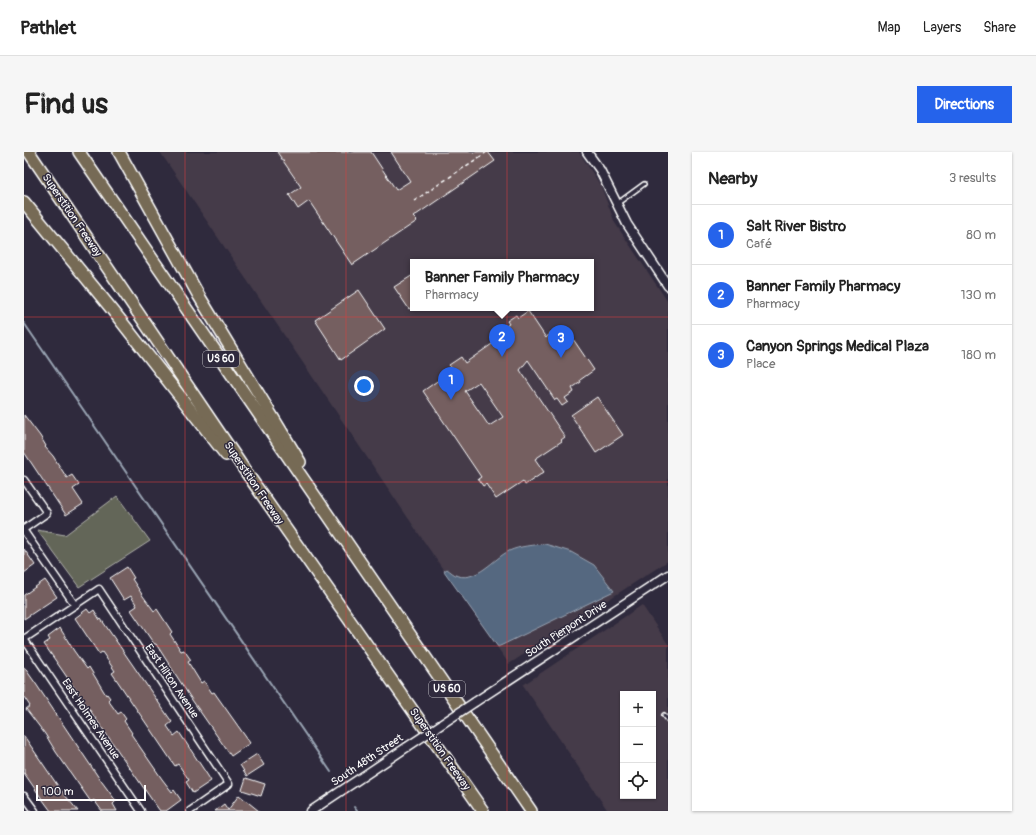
<!DOCTYPE html>
<html lang="en">
<head>
<meta charset="utf-8">
<style>
  body { margin:0; font-family:Pangolin,sans-serif; background:#f6f6f6; color:#222 }
  .controls { position:absolute; right:12px; bottom:12px; display:grid; overflow:hidden; border-radius:0px; box-shadow:0 1px 3px #0004 }
  .controls button { width:36px; height:36px; display:grid; place-items:center; padding:0; border:0; border-bottom:1px solid #e0e0e0; background:#fff; color:#222; font:20px sans-serif }
  .scale { position:absolute; left:12px; bottom:10px; width:110px; box-sizing:border-box; padding-left:4px; border:2px solid #fff; border-top:0; font-size:11px; line-height:14px; white-space:nowrap; color:#fff; -webkit-text-stroke:3px #2f2a3d; paint-order:stroke }
  .you { position:absolute; left:340px; top:234px; width:14px; height:14px; margin:-10px; border:3px solid #fff; border-radius:50%; background:#1a73e8; box-shadow:0 0 0 6px #1a73e833 }
  .badge { display:grid; place-items:center; width:26px; height:26px; border-radius:50%; background:#2563eb; color:#fff; font-size:13px; font-weight:700 }
  .pin { position:absolute; translate:-50% -33px; filter:drop-shadow(0 1px 2px #0008) }
  .pin::after { content:''; position:absolute; top:21px; width:14px; height:12px; background:inherit; clip-path:polygon(0 0,100% 0,50% 100%) }
  .popup { position:absolute; left:386px; top:107px; width:184px; height:52px; box-sizing:border-box; display:grid; place-content:center; border-radius:0px; background:#fff; filter:drop-shadow(0 1px 3px #0005); font-size:13px; white-space:nowrap; color:#767676 }
  .popup b { font-size:15px; color:#222 }
  .popup::after { content:''; position:absolute; left:50%; top:100%; margin-left:-8px; border:8px solid transparent; border-top-color:#fff }
  .list { margin:0; padding:0; list-style:none }
  h2 { display:flex; justify-content:space-between; align-items:center; height:52px; margin:0; padding:0 16px; font-size:17px }
  h2 small { font-size:13px; font-weight:400; color:#767676 }
  .list li { display:grid; grid-template-columns:26px 1fr auto; gap:12px; align-items:center; box-sizing:border-box; height:60px; padding:0 16px; border-top:1px solid #e0e0e0 }
  .list b { display:block; font-size:15px; white-space:nowrap }
  .list p { margin:0; font-size:13px; white-space:nowrap; color:#767676 }
  .list em { font-size:13px; font-style:normal; color:#767676 }
  .icon { flex:none; width:22px; height:22px; fill:none; stroke:currentColor; stroke-width:2; stroke-linecap:round; stroke-linejoin:round }
  .map { position:relative; flex:none; width:644px; height:659px; overflow:hidden; border-radius:0px }
  header { display:flex; align-items:center; gap:24px; box-sizing:border-box; height:56px; padding:0 20px; background:#fff; border-bottom:1px solid #e0e0e0 }
  header strong { font-size:19px }
  nav { display:flex; gap:22px; margin-inline-start:auto; font-size:14px }
  .intro { display:flex; align-items:center; justify-content:space-between; box-sizing:border-box; height:96px; padding:0 24px }
  h1 { margin:0; font-size:28px }
  .button { padding:10px 18px; border-radius:0px; background:#2563eb; color:#fff; font-size:14px; font-weight:700 }
  main { display:flex; gap:24px; padding:0 24px }
  aside { flex:1; background:#fff; border-radius:0px; box-shadow:0 1px 3px #0004 }
  .map>svg:first-child { display:block }
</style>
</head>
<body>
<header>
<strong>Pathlet</strong>
<nav><a>Map</a><a>Layers</a><a>Share</a></nav>
</header>
<div class="intro"><h1>Find us</h1><a class="button">Directions</a></div>
<main>
<div class="map">
<svg width="644" height="659" viewBox="0 0 644 659">
  <rect width="100%" height="100%" fill="#2f2a3d"/>
  <filter id="ink" filterUnits="userSpaceOnUse"><feTurbulence type="fractalNoise" baseFrequency=".025" numOctaves="2"/><feDisplacementMap in="SourceGraphic" scale="8" xChannelSelector="R" yChannelSelector="G"/><feConvolveMatrix kernelMatrix="1 2 1 2 8 2 1 2 1" color-interpolation-filters="sRGB"/></filter>
  <g filter="url(#ink)">
    <g fill="#443a48" fill-rule="evenodd">
      <path d="M136,0H555L577,34L591,71L644,150V409L485,512L420,419ZM389,110H567V156H389Z"/>
      <path d="M618,453L644,492V659H584L499,533ZM599,542H629V644H599Z"/>
    </g>
    <polygon fill="#636658" stroke="#b1b2ac" points="93,344 126,389 55,435 13,378 41,383"/>
    <path fill="#556880" stroke="#99a4b3" d="M521,392L547,400L570,413L590,439L474,495L420,419L423,417C426,419 430,423 434,424C454,429 469,407 485,399C496,394 509,393 521,392Z"/>
    <g fill="none" stroke-linecap="round" stroke-linejoin="round">
      <g stroke="#99a4b3" stroke-width="2">
        <polyline points="0,171 307,620"/>
        <polyline points="330,655 333,659"/>
      </g>
    </g>
    <g fill="#745f61" stroke="#fff" fill-rule="evenodd">
      <polygon points="253,0 347,0 372,38 386,29 367,0 464,0 471,9 389,65 393,69 328,113 285,49 274,57 265,43 277,35"/>
      <polygon points="389,123 389,155 385,157 370,135"/>
      <polygon points="335,138 361,177 317,208 291,168"/>
      <path d="M504,159L522,186L527,180L537,195L549,187L570,218L556,228L557,230L548,236L550,240L541,246L544,250L538,254L533,247L531,248L504,208L496,218L541,285L537,288L538,289L511,307L520,320L501,333L499,329L472,347L462,332L459,334L454,327L457,325L399,239L429,218L425,213L437,205L441,211L475,187L471,182L485,172L483,169L492,163L494,166ZM455,230L479,265L465,274L441,239Z"/>
      <polygon points="573,245 599,283 572,301 547,263"/>
      <polygon points="0,263 16,284 22,294 21,295 29,304 43,326 48,323 55,333 49,337 59,352 42,363 0,300"/>
      <polygon points="0,397 11,413 0,421"/>
      <polygon points="103,415 110,426 108,427 119,444 130,459 133,457 148,480 146,482 157,499 160,498 167,508 164,510 177,531 180,529 188,541 190,540 226,591 207,604 168,548 132,492 130,492 107,458 113,454 107,444 100,448 86,426"/>
      <polygon points="21,428 33,445 0,467 0,443"/>
      <polygon points="63,457 66,461 70,458 76,468 77,467 148,570 143,574 150,584 155,580 184,624 187,629 169,641 162,630 165,628 154,612 151,614 88,521 91,519 78,500 75,502 51,466"/>
      <polygon points="36,476 50,499 63,517 65,515 82,543 83,542 86,546 84,548 94,562 97,560 102,567 100,569 108,581 107,582 138,627 148,640 150,638 157,648 142,659 136,659 128,648 20,492 26,488 24,485"/>
      <polygon points="0,515 12,532 75,626 92,649 89,652 93,659 78,659 70,648 67,650 32,600 21,582 2,557 6,554 0,545"/>
      <polygon points="0,584 36,637 54,659 27,659 16,644 0,621"/>
      <polygon points="233,602 240,613 223,624 216,613"/>
      <polygon points="222,626 241,632 237,644 218,638"/>
      <polygon points="215,643 235,659 191,659 200,652 204,658"/>
    </g>
    <g fill="none" stroke-linecap="round" stroke-linejoin="round">
      <g stroke="#fff" stroke-width="6">
        <g id="lane">
          <polyline points="594,51 620,32"/>
          <polyline points="640,563 644,568"/>
        </g>
      </g>
      <g stroke="#fff" stroke-width="9">
        <g id="street">
          <polyline points="0,328 23,361 0,377"/>
          <polyline points="0,379 51,453"/>
          <polyline points="0,487 75,437 205,632 166,659"/>
          <polyline points="0,487 117,659"/>
          <polyline points="0,644 11,659"/>
        </g>
      </g>
      <g stroke="#fff" stroke-width="11">
        <g id="secondary">
          <polyline points="563,0 576,18 603,72 644,134"/>
          <polyline points="451,550 644,423"/>
          <polyline points="287,659 383,595"/>
        </g>
      </g>
      <g stroke="#fff" stroke-width="14">
        <g id="highway">
          <polyline points="5,0 222,320 459,659"/>
          <polyline points="55,0 507,659"/>
          <polyline points="95,0 175,144 276,310"/>
          <polyline points="0,50 90,160 202,303"/>
        </g>
      </g>
      <polyline stroke="#fff" stroke-width="1.5" stroke-dasharray="4 3" stroke-linecap="butt" points="390,49 463,0"/>
      <use href="#lane" stroke="#2f2a3d" stroke-width="3"/>
      <use href="#street" stroke="#2f2a3d" stroke-width="6"/>
      <use href="#secondary" stroke="#2f2a3d" stroke-width="8"/>
      <use href="#highway" stroke="#766a54" stroke-width="11"/>
      <g stroke="#fff" stroke-width="11" stroke-linecap="butt">
        <polyline id="secondary-bridge" points="383,595 451,550"/>
      </g>
      <use href="#secondary-bridge" stroke="#2f2a3d" stroke-width="8"/>
    </g>
  </g>
  <path fill="none" stroke="#da3e3e" stroke-width="1" stroke-opacity="0.55" d="M161,0V659M322,0V659M483,0V659M0,165H644M0,330H644M0,494H644"/>
  <g text-anchor="middle" dominant-baseline="central" stroke-width="3" stroke-linejoin="round" paint-order="stroke">
    <g fill="#2f2a3d" stroke="#c1bfc5" stroke-width="1">
      <rect x="179" y="199" width="36" height="16" rx="3"/>
      <rect x="405" y="529" width="36" height="16" rx="3"/>
    </g>
    <g font-size="10" font-weight="bold" fill="#fff">
      <text x="197" y="207">US 60</text>
      <text x="423" y="537">US 60</text>
    </g>
    <g font-size="11" fill="#fff" stroke="#2f2a3d">
      <text transform="translate(48 63) rotate(56)">Superstition Freeway</text>
      <text transform="translate(230 331) rotate(56)">Superstition Freeway</text>
      <text transform="translate(542 477) rotate(-33)">South Pierpont Drive</text>
      <text transform="translate(148 529) rotate(56)">East Hilton Avenue</text>
      <text transform="translate(67 567) rotate(56)">East Holmes Avenue</text>
      <text transform="translate(416 597) rotate(55)">Superstition Freeway</text>
      <text transform="translate(343 608) rotate(-34)">South 48th Street</text>
    </g>
  </g>
</svg>
<div class="controls">
<button>+</button>
<button>−</button>
<button><svg class="icon" aria-label="locate" viewBox="0 0 24 24"><circle cx="12" cy="12" r="6"/><path d="M12 2v4M12 18v4M2 12h4M18 12h4"/></svg></button>
</div>
<div class="scale">100 m</div>
<div class="you"></div>
<div class="pin badge" style="left:427px;top:248px">1</div>
<div class="pin badge" style="left:478px;top:205px">2</div>
<div class="popup"><b>Banner Family Pharmacy</b>Pharmacy</div>
<div class="pin badge" style="left:537px;top:206px">3</div>
</div>
<aside>
<h2>Nearby<small>3 results</small></h2>
<ul class="list">
<li><span class="badge">1</span><div><b>Salt River Bistro</b><p>Café</p></div><em>80 m</em></li>
<li><span class="badge">2</span><div><b>Banner Family Pharmacy</b><p>Pharmacy</p></div><em>130 m</em></li>
<li><span class="badge">3</span><div><b>Canyon Springs Medical Plaza</b><p>Place</p></div><em>180 m</em></li>
</ul>
</aside>
</main>
</body>
</html>
